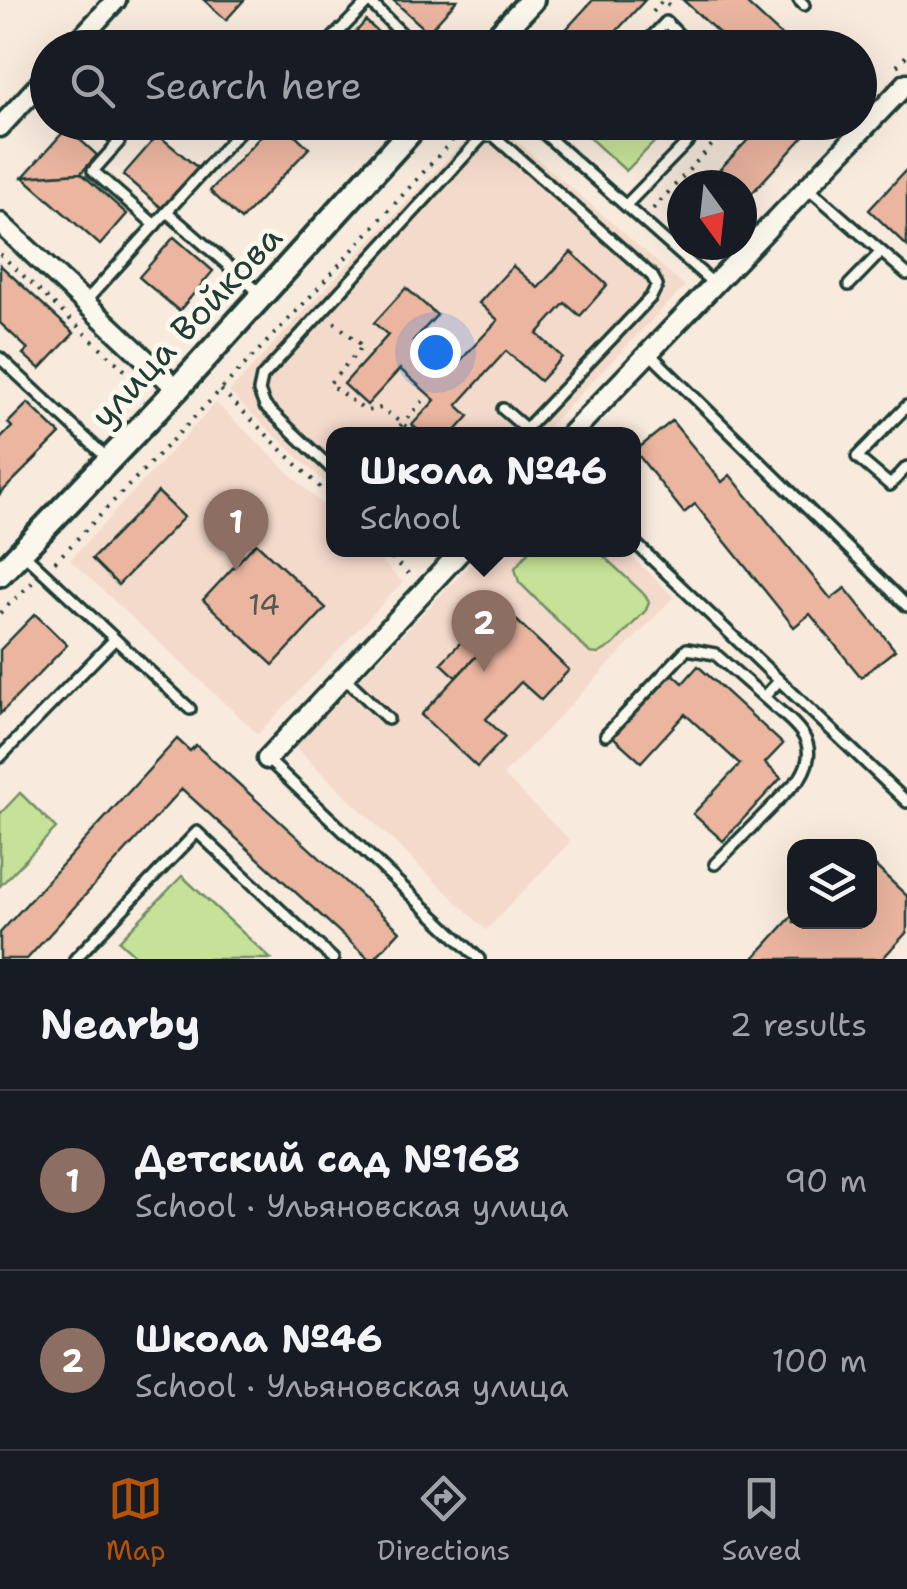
<!DOCTYPE html>
<html lang="en">
<head>
<meta charset="utf-8">
<style>
  body { margin:0; font-family:"Shantell Sans",sans-serif; background:#20242c; color:#f1f3f6 }
  .controls { position:absolute; right:30px; bottom:30px; display:grid; overflow:hidden; border-radius:20px; box-shadow:0 10px 40px #0002 }
  .controls button { width:90px; height:90px; display:grid; place-items:center; padding:0; border:0; border-bottom:2px solid #363941; background:#171b24; color:#f1f3f6; font:50px sans-serif }
  .compass { position:absolute; left:667px; top:170px; width:90px; height:90px; border-radius:50%; background:#171b24; box-shadow:0 10px 40px #0002; rotate:165deg }
  .you { position:absolute; left:435px; top:352px; width:35px; height:35px; margin:-25px; border:8px solid #fff; border-radius:50%; background:#1a73e8; box-shadow:0 0 0 15px #1a73e833 }
  .badge { display:grid; place-items:center; width:65px; height:65px; border-radius:50%; background:#b45309; color:#fff; font-size:32px; font-weight:700 }
  .pin { position:absolute; translate:-50% -82px; filter:drop-shadow(0 2px 5px #0008) }
  .pin::after { content:''; position:absolute; top:52px; width:35px; height:30px; background:inherit; clip-path:polygon(0 0,100% 0,50% 100%) }
  .popup { position:absolute; left:326px; top:427px; width:315px; height:130px; box-sizing:border-box; display:grid; place-content:center; border-radius:20px; background:#171b24; filter:drop-shadow(0 2px 8px #0005); font-size:32px; white-space:nowrap; color:#9ea1a6 }
  .popup b { font-size:38px; color:#f1f3f6 }
  .popup::after { content:''; position:absolute; left:50%; top:100%; margin-left:-20px; border:20px solid transparent; border-top-color:#171b24 }
  .list { margin:0; padding:0; list-style:none }
  h2 { display:flex; justify-content:space-between; align-items:center; height:130px; margin:0; padding:0 40px; font-size:42px }
  h2 small { font-size:32px; font-weight:400; color:#9ea1a6 }
  .list li { display:grid; grid-template-columns:65px 1fr auto; gap:30px; align-items:center; box-sizing:border-box; height:180px; padding:0 40px; border-top:2px solid #363941 }
  .list b { display:block; font-size:38px; white-space:nowrap }
  .list p { margin:0; font-size:32px; white-space:nowrap; color:#9ea1a6 }
  .list em { font-size:32px; font-style:normal; color:#9ea1a6 }
  .icon { flex:none; width:55px; height:55px; fill:none; stroke:currentColor; stroke-width:2; stroke-linecap:round; stroke-linejoin:round }
  .map { position:relative; flex:none; width:907px; height:959px; overflow:hidden }
  .search { position:absolute; background:#171b24; box-shadow:0 10px 40px #0002; left:30px; right:30px; top:30px; height:110px; display:flex; align-items:center; gap:25px; box-sizing:border-box; padding:0 35px; border-radius:55px; color:#9ea1a6; font-size:38px }
  .sheet { height:490px; background:#171b24 }
  nav { display:flex; justify-content:space-around; align-items:center; box-sizing:border-box; height:140px; border-top:2px solid #363941; background:#171b24; font-size:28px; color:#9ea1a6 }
  nav a { display:grid; justify-items:center; gap:5px }
  nav .on { color:#b45309 }
  .map>svg:first-child { display:block }
</style>
</head>
<body>
<div class="map">
<svg width="907" height="959" viewBox="0 0 907 959">
  <rect width="100%" height="100%" fill="#f8eadd"/>
  <filter id="ink" filterUnits="userSpaceOnUse"><feTurbulence type="fractalNoise" baseFrequency=".01" numOctaves="2"/><feDisplacementMap in="SourceGraphic" scale="20" xChannelSelector="R" yChannelSelector="G"/><feConvolveMatrix kernelMatrix="1 2 1 2 8 2 1 2 1" color-interpolation-filters="sRGB"/></filter>
  <g filter="url(#ink)">
    <g fill="#f4dacb">
      <polygon points="481,123 496,123 685,286 541,434 334,434 334,491 229,392"/>
      <polygon points="216,403 334,516 334,550 369,550 403,582 258,734 70,560"/>
      <polygon points="484,550 625,550 674,597 503,775 571,841 486,930 295,747"/>
    </g>
    <g fill="#c6e298" stroke="#729066" stroke-width="2.5">
      <polygon points="573,123 673,123 626,171"/>
      <polygon points="530,550 597,550 645,595 649,602 646,610 613,645 598,654 590,653 519,582 515,568"/>
      <polygon points="20,793 56,828 0,886 0,814"/>
      <polygon points="182,876 271,959 139,959 119,941"/>
    </g>
    <g fill="#ebb5a0" stroke="#1f3d34" stroke-width="2.5">
      <polygon points="204,0 244,0 226,20"/>
      <polygon points="393,0 457,0 428,32"/>
      <polygon points="593,0 645,0 601,48 549,48"/>
      <polygon points="683,0 743,0 795,48 735,48"/>
      <polygon points="366,21 395,48 341,48"/>
      <polygon points="274,122 282,122 309,148 241,220 210,191"/>
      <polygon points="765,122 817,122 742,204 742,185 705,185"/>
      <polygon points="67,128 97,155 81,173 23,177"/>
      <polygon points="158,135 198,168 163,209 123,175"/>
      <polygon points="907,169 907,246 869,210"/>
      <polygon points="81,173 127,214 100,245 23,177"/>
      <polygon points="174,237 213,271 179,311 139,277"/>
      <polygon points="571,252 607,285 580,316 565,303 537,334 562,357 540,381 506,351 457,405 469,416 453,434 423,434 412,425 435,400 400,369 367,405 344,384 388,335 374,323 406,288 437,315 413,341 449,373 498,320 479,303 513,266 538,288"/>
      <polygon points="0,265 74,333 40,369 23,354 28,349 0,323"/>
      <polygon points="28,403 60,434 0,494 0,439 12,427 8,423"/>
      <polygon points="672,421 722,482 730,475 831,599 845,588 895,650 861,677 810,614 794,627 695,504 684,513 635,451"/>
      <polygon points="158,492 184,517 118,585 92,559"/>
      <polygon points="256,543 326,608 273,665 203,600"/>
      <polygon points="35,614 67,645 0,714 0,650"/>
      <polygon points="513,617 569,670 541,700 521,682 486,719 505,737 477,767 421,715"/>
      <polygon points="464,639 479,653 456,677 441,663"/>
      <polygon points="698,666 783,744 765,763 781,778 723,841 693,814 740,764 685,714 641,762 612,736 671,672 683,683"/>
      <polygon points="177,739 190,751 196,745 400,931 374,959 369,959 182,789 27,959 0,959 0,933"/>
      <polygon points="870,861 907,896 907,932 882,959 753,959 794,914 794,922 870,922"/>
    </g>
    <g fill="none" stroke-linecap="round" stroke-linejoin="round">
      <g stroke="#1f3d34" stroke-width="16">
        <g id="service">
          <polyline points="368,0 416,48"/>
          <polyline points="799,0 804,5"/>
          <polyline points="323,48 368,2"/>
          <polyline points="641,48 666,22 692,48"/>
          <polyline points="97,122 119,142 93,171 155,225"/>
          <polyline points="531,122 714,284"/>
          <polyline points="807,187 907,274"/>
          <polyline points="626,205 707,122"/>
          <polyline points="167,212 261,294"/>
          <polyline points="849,285 881,252"/>
          <polyline points="85,302 248,122"/>
          <polyline points="649,353 907,606"/>
          <polyline points="0,358 107,458"/>
          <polyline points="907,406 857,457 890,485 907,467"/>
          <polyline points="503,409 532,434"/>
          <polyline points="334,471 265,406 259,391 262,377 483,136 494,136 652,276 657,285 651,297 521,434"/>
          <polyline points="634,542 907,802"/>
          <polyline points="24,554 190,709"/>
          <polyline points="344,677 388,719"/>
          <polyline points="606,735 687,649 715,654 764,697"/>
          <polyline points="0,757 114,640"/>
          <polyline points="267,759 479,959"/>
          <path d="M715,864L800,778C825,739 790,722 764,697L779,681"/>
          <polyline points="75,959 197,832 333,959"/>
        </g>
      </g>
      <g stroke="#1f3d34" stroke-width="25">
        <g id="minor">
          <polyline points="72,48 116,0"/>
          <polyline points="0,127 48,75"/>
          <polyline points="0,223 177,389"/>
          <polyline points="571,434 907,83"/>
          <polyline points="267,759 462,550"/>
        </g>
      </g>
      <g stroke="#1f3d34" stroke-width="30">
        <g id="tertiary">
          <polyline points="487,48 532,0"/>
          <polyline points="0,574 177,389 419,122"/>
        </g>
      </g>
      <g stroke="#1f3d34" stroke-width="4" stroke-dasharray="2.5 8" stroke-linecap="butt">
        <polyline points="653,12 663,0 671,7"/>
        <polyline points="704,37 715,48"/>
        <polyline points="619,48 629,37"/>
        <polyline points="897,66 907,55"/>
        <polyline points="653,209 733,122"/>
        <polyline points="0,254 146,390"/>
        <polyline points="334,322 363,346 329,384 366,411 381,408 416,434"/>
        <polyline points="221,390 334,501"/>
        <polyline points="393,434 429,394"/>
        <polyline points="490,434 507,429"/>
        <polyline points="384,550 413,578"/>
        <polyline points="55,562 308,299 469,122"/>
        <polyline points="0,613 33,582"/>
      </g>
      <use href="#service" stroke="#fbf7ec" stroke-width="9"/>
      <use href="#minor" stroke="#fbf7ec" stroke-width="18"/>
      <use href="#tertiary" stroke="#fbf7ec" stroke-width="22"/>
    </g>
  </g>
  <g text-anchor="middle" dominant-baseline="central" stroke-width="10" stroke-linejoin="round" paint-order="stroke">
    <g font-size="30" fill="#525b4f">
      <text x="264" y="604">14</text>
    </g>
    <g font-size="35" fill="#1f3d34" stroke="#fbf7ec">
      <text transform="translate(186 326) rotate(-47)">улица Войкова</text>
    </g>
  </g>
</svg>
<div class="controls">
<button><svg class="icon" aria-label="layers" viewBox="0 0 24 24"><path d="M12 4l9 5-9 5-9-5zM3 14l9 5 9-5"/></svg></button>
</div>
<svg class="compass" viewBox="-18 -18 36 36"><path d="M0-13l5 13h-10z" fill="#e53935"/><path d="M0 13l5-13h-10z" fill="#9ea1a6"/></svg>
<div class="you"></div>
<div class="pin badge" style="left:236px;top:571px;background:#8d6e63">1</div>
<div class="pin badge" style="left:484px;top:672px;background:#8d6e63">2</div>
<div class="popup"><b>Школа №46</b>School</div>
<div class="search"><svg class="icon" aria-label="search" viewBox="0 0 24 24"><circle cx="10" cy="10" r="6"/><path d="M15 15l6 6"/></svg>Search here</div>
</div>
<section class="sheet">
<h2>Nearby<small>2 results</small></h2>
<ul class="list">
<li><span class="badge" style="background:#8d6e63">1</span><div><b>Детский сад №168</b><p>School · Ульяновская улица</p></div><em>90 m</em></li>
<li><span class="badge" style="background:#8d6e63">2</span><div><b>Школа №46</b><p>School · Ульяновская улица</p></div><em>100 m</em></li>
</ul>
</section>
<nav>
<a class="on"><svg class="icon" aria-label="map" viewBox="0 0 24 24"><path d="M3 6l6-2 6 2 6-2v14l-6 2-6-2-6 2zM9 4v14M15 6v14"/></svg>Map</a>
<a><svg class="icon" aria-label="directions" viewBox="0 0 24 24"><path d="M12 3l9 9-9 9-9-9zM9 14v-3h6M13 9l2 2-2 2"/></svg>Directions</a>
<a><svg class="icon" aria-label="saved" viewBox="0 0 24 24"><path d="M7 4h10v16l-5-4-5 4z"/></svg>Saved</a>
</nav>
</body>
</html>
